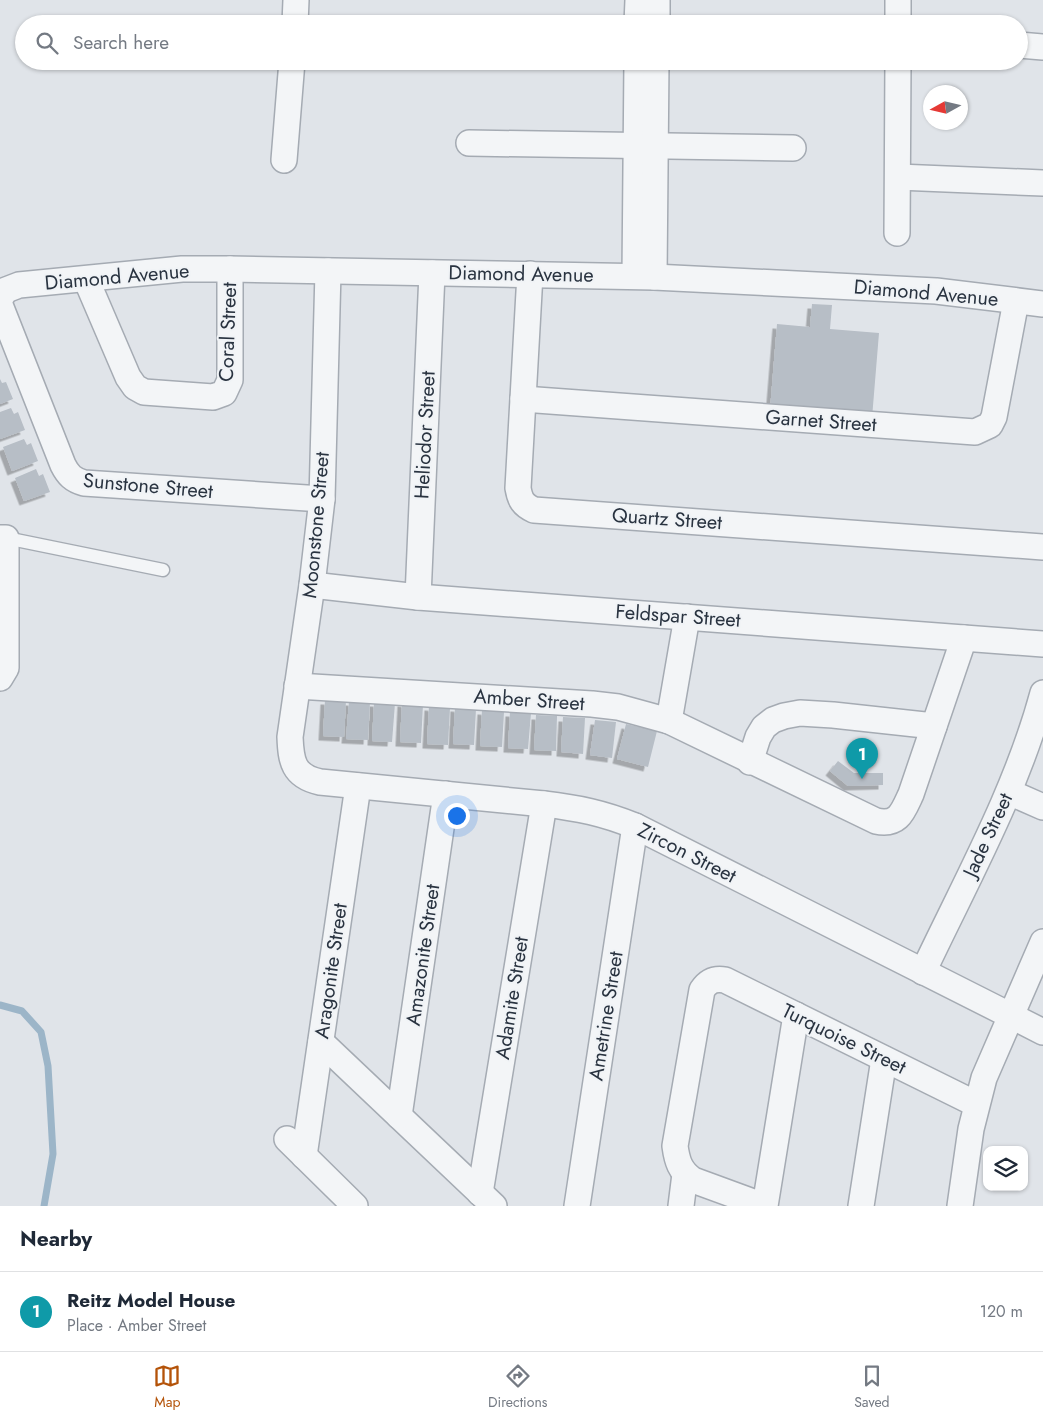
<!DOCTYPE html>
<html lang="en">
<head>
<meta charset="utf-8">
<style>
  body { margin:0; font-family:Jost,sans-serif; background:#f6f6f7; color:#1f2937 }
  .controls { position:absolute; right:15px; bottom:15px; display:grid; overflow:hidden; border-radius:10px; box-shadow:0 1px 4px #0004 }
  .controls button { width:45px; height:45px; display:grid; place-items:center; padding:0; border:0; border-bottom:1px solid #e0e1e3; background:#fff; color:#1f2937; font:25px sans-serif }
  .compass { position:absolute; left:923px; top:85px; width:45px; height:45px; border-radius:50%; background:#fff; box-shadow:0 1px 4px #0004; rotate:262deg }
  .you { position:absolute; left:456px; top:815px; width:18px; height:18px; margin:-12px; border:4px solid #fff; border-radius:50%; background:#1a73e8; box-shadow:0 0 0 8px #1a73e833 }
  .badge { display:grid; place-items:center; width:32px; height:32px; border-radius:50%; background:#b45309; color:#fff; font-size:16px; font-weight:700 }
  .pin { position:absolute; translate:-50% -41px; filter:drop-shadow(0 1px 2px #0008) }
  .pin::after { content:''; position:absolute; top:26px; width:18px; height:15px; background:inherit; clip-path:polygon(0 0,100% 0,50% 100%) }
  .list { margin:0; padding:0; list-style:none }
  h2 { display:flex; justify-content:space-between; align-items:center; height:65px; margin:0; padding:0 20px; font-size:21px }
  h2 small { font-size:16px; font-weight:400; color:#747a83 }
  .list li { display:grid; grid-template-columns:32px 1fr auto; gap:15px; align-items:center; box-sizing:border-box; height:80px; padding:0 20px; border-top:1px solid #e0e1e3 }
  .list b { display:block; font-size:19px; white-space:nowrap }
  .list p { margin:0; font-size:16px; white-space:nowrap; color:#747a83 }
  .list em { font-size:16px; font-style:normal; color:#747a83 }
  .icon { flex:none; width:28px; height:28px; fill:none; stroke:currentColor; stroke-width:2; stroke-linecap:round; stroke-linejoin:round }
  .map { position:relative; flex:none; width:1043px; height:1206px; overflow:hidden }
  .search { position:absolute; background:#fff; box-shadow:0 1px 4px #0004; left:15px; right:15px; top:15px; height:55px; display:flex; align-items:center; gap:12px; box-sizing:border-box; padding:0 18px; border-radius:28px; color:#747a83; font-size:19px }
  .sheet { height:145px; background:#fff }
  nav { display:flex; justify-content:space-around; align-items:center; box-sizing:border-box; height:70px; border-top:1px solid #e0e1e3; background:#fff; font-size:14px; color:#747a83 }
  nav a { display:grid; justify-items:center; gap:2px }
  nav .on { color:#b45309 }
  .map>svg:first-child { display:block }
</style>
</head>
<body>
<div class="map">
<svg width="1043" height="1206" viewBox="0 0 1043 1206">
  <defs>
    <filter id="shadow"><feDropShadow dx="-4.5" dy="4.5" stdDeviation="0" flood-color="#0004"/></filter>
  </defs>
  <rect width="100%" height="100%" fill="#e0e4e9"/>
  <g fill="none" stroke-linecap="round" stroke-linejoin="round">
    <polyline stroke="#9cb5c8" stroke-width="7" points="0,1005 22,1011 41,1032 48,1066 53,1154 44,1206"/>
  </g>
  <g fill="#b7bec6" filter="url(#shadow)">
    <polygon points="812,304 832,305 830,329 879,333 872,418 770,410 777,324 810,327"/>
    <polygon points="0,379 2,383 6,382 13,399 0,404"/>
    <polygon points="11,408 14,414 18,412 25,430 0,439 0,412"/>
    <polygon points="24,439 27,445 31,443 38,461 12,471 3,447"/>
    <polygon points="36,469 39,476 43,474 50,492 24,501 15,478"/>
    <polygon points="325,700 346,701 344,737 323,736"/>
    <polygon points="349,701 370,702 368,740 346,739"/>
    <polygon points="374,702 395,703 392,742 372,741"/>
    <polygon points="402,702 423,704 421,743 400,742"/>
    <polygon points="429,706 450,708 448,745 427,744"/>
    <polygon points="455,707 476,709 474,745 453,744"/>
    <polygon points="482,710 504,712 502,747 480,746"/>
    <polygon points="510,712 531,713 528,749 508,748"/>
    <polygon points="536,715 557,716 556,751 534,750"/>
    <polygon points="563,717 585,718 583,754 561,752"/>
    <polygon points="595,720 616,722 612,758 590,755"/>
    <polygon points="626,724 657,731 648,767 617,759"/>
    <polygon points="838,761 854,773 883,773 883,785 848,786 830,771"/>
  </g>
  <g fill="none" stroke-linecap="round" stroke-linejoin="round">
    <g stroke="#a5abb3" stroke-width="15">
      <polyline id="service" points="6,538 163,570"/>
    </g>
    <g stroke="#a5abb3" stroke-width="28">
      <g id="minor">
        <polyline points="898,0 898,24"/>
        <polyline points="295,24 296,0"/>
        <polyline points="637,24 638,0"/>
        <polyline points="657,24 657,0"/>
        <polyline points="1019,45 1043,47"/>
        <polyline points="469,143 793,148"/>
        <polyline points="284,160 292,61"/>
        <polyline points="898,177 1043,183"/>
        <polyline points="897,233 898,61"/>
        <path d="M328,271L322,499L312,585L290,737C291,761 293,776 320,782L544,804C578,808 603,813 635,826L1043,1032"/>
        <path d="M530,274L518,488C520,500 523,505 534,510L1043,547"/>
        <polyline points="635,276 637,61"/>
        <polyline points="654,277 656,61"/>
        <polyline points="86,279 128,377 135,387 144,392 213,397 224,393 230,380 230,269"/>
        <polyline points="0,298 6,290 19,285 182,269 230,269 654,277 936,291 1043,304"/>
        <path d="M0,305L63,465C68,475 73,480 84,483L322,499"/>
        <polyline points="523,399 975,432 990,425 994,417 1016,301"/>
        <polyline points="0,538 6,538 6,668 0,678"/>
        <polyline points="312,585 418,597 1043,644"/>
        <polyline points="418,597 432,273"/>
        <path d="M297,686L592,704L618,707L669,721L876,821C899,826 903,811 911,794L964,638"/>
        <polyline points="669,721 687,617"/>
        <polyline points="750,762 758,737 764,727 773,720 784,716 800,713 833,715 934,726"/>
        <polyline points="1009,792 1043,807"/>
        <path d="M923,972C966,881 1017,790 1043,693"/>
        <polyline points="321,1042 494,1206"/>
        <polyline points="399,1116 446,794"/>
        <polyline points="287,1139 355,1206"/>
        <polyline points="304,1156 358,786"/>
        <polyline points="480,1193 544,804"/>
        <polyline points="577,1206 635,826"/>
        <polyline points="681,1206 685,1174"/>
        <path d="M764,1206L693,1180C680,1171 677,1161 675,1146L702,990C708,981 714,978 725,980L976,1104"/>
        <polyline points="765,1206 796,1015"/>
        <polyline points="861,1206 884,1059"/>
        <polyline points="960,1206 971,1129 984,1078 1043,942"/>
      </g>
    </g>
    <use href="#service" stroke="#f3f5f7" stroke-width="12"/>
    <use href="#minor" stroke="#f3f5f7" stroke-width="25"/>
  </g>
  <g text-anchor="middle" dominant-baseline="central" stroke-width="4" stroke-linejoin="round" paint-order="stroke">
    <g font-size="20" fill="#293340" stroke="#f0f3f6">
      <text transform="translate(521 274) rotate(1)">Diamond Avenue</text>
      <text transform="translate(117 277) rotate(-5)">Diamond Avenue</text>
      <text transform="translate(926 293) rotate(5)">Diamond Avenue</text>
      <text transform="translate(228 332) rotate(-88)">Coral Street</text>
      <text transform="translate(821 421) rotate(4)">Garnet Street</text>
      <text transform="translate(425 435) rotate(-87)">Heliodor Street</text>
      <text transform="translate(148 486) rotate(5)">Sunstone Street</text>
      <text transform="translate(667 519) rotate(4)">Quartz Street</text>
      <text transform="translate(316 525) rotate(-85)">Moonstone Street</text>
      <text transform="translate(678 616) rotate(4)">Feldspar Street</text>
      <text transform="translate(529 700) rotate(4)">Amber Street</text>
      <text transform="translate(988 835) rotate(-65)">Jade Street</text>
      <text transform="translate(687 853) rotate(27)">Zircon Street</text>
      <text transform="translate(423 955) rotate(-82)">Amazonite Street</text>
      <text transform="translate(331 971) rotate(-82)">Aragonite Street</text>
      <text transform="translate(512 998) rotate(-81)">Adamite Street</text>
      <text transform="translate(606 1016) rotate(-81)">Ametrine Street</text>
      <text transform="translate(844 1039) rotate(26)">Turquoise Street</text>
    </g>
  </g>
</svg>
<div class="controls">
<button><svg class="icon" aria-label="layers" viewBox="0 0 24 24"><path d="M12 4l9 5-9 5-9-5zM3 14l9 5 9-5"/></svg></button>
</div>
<svg class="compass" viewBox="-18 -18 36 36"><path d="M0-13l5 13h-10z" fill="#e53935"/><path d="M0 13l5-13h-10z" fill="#747a83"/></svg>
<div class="you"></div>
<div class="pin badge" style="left:862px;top:779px;background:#0f9aa8">1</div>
<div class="search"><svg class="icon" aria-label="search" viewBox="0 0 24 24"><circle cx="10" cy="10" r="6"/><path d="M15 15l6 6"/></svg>Search here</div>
</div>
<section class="sheet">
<h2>Nearby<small></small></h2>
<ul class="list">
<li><span class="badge" style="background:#0f9aa8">1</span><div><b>Reitz Model House</b><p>Place · Amber Street</p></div><em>120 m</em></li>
</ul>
</section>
<nav>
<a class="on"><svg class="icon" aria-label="map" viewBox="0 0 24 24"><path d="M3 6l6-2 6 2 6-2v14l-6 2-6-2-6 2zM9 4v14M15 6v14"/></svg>Map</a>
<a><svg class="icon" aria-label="directions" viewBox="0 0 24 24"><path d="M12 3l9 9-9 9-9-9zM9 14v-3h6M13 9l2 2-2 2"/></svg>Directions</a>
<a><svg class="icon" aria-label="saved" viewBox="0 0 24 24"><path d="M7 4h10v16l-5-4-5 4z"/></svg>Saved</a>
</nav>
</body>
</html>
